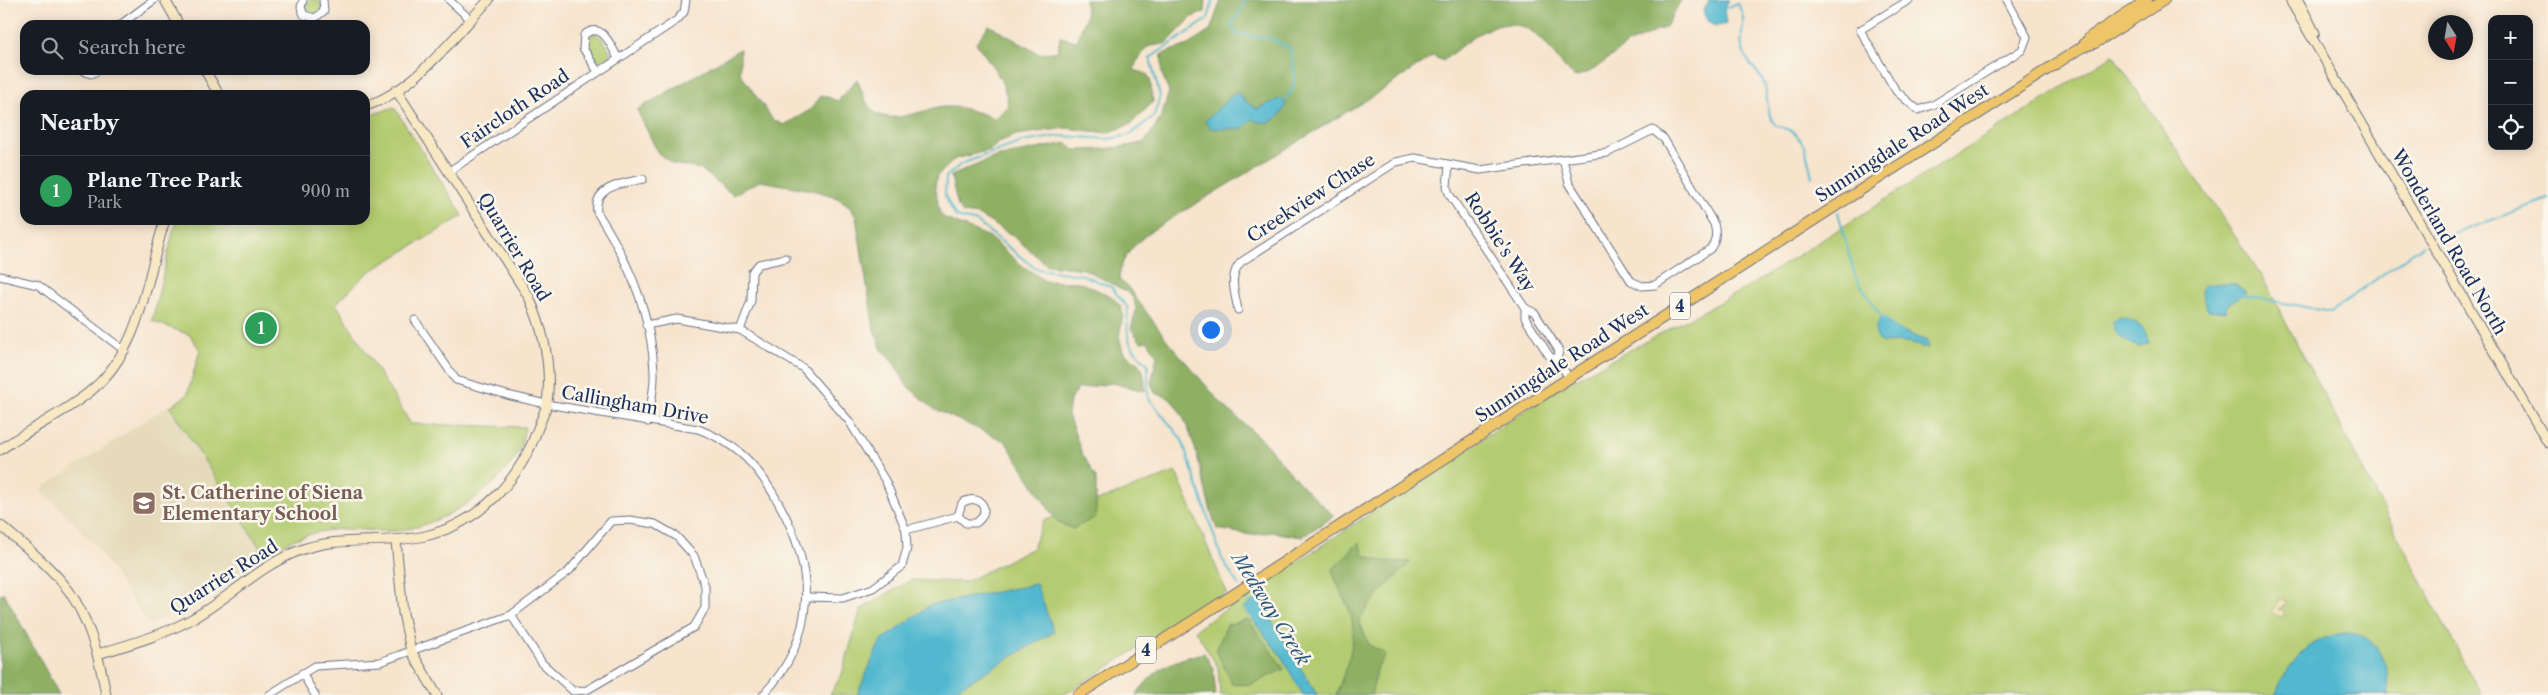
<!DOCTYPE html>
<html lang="en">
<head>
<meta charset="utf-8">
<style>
  body { margin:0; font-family:"Libre Caslon Text",serif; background:#20242c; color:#f1f3f6 }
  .controls { position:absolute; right:15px; top:15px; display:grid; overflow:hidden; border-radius:10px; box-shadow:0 2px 12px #0003 }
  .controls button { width:45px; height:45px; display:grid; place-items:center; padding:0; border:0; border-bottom:1px solid #363941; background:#171b24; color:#f1f3f6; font:25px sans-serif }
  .compass { position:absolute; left:2428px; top:15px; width:45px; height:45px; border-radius:50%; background:#171b24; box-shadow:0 2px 12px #0003; rotate:169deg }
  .you { position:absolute; left:1210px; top:329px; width:18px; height:18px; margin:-12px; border:4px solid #fff; border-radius:50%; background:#1a73e8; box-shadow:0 0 0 8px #1a73e833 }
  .badge { display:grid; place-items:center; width:32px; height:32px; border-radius:50%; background:#1f6fb2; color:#fff; font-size:16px; font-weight:700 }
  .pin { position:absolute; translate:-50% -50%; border:2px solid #fff; box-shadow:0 1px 5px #0006 }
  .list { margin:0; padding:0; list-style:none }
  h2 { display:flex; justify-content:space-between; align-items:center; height:65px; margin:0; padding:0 20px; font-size:21px }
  h2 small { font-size:16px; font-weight:400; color:#9ea1a6 }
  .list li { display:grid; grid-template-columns:32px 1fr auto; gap:15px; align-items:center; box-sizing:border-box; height:70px; padding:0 20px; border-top:1px solid #363941 }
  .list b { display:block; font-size:19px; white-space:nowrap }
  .list p { margin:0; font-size:16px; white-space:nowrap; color:#9ea1a6 }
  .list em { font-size:16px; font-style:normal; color:#9ea1a6 }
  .icon { flex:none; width:28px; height:28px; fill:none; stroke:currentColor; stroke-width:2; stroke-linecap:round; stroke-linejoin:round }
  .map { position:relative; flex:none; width:2548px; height:695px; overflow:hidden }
  .search { position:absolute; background:#171b24; box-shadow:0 2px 12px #0003; left:20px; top:20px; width:350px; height:55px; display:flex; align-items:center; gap:12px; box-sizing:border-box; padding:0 18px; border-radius:15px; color:#9ea1a6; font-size:19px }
  .panel { position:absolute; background:#171b24; box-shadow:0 2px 12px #0003; left:20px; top:90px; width:350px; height:135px; border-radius:15px }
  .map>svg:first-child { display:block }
</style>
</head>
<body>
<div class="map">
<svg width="2548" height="695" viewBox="0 0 2548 695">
  <rect width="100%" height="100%" fill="#fbf7ec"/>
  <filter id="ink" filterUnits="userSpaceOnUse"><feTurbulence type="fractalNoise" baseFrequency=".02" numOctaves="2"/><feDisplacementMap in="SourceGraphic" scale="10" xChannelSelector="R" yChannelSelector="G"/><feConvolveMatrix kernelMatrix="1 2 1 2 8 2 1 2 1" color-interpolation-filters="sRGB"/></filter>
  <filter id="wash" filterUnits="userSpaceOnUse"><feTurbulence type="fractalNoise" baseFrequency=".0096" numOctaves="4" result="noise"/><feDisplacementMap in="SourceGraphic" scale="20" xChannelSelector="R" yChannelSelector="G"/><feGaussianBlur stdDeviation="1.12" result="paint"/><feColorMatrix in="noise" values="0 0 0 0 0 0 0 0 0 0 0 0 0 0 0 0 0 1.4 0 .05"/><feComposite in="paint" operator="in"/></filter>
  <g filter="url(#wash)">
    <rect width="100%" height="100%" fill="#f6e4cd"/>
    <polygon fill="#e5daba" points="169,405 264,554 211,593 149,625 96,546 41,489"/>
    <g fill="#b4cc71" stroke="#687e68">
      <circle cx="313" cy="7" r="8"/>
      <path d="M594,33C603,37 612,49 610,59L603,63C594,61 587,48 586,39Z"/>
      <polygon points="2113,55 2261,275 2481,695 1220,695 1218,667 1195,630 1557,389 1748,287"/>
      <path d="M394,107L463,216L367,273L336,304L411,424L525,427C523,435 522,446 518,453C495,492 441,526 396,531C379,532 361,529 343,529C314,530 289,540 264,554L170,407L187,395L200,350L190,335L152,321L173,232L178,220H365V117Z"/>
      <polygon points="1176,472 1227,593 1063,695 830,695 842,674 861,609 911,580 965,582 1033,548 1043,521"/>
    </g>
    <g fill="#8fb063" stroke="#557060">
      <path d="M1085,0H1206L1205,12L1192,17L1167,43L1147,47L1136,63L1134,70L1147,74L1150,79L1153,102L1131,124L1107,133L1066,128L1016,135L1001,141L990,150L955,159L937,176L935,186L940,214L946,219L990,237L1020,264L1045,281L1079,282L1111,296L1121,307L1123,315L1119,336L1123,352C1143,366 1144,366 1145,391L1112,383L1078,389L1070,400L1068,415L1082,453L1096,478V517L1073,529L1057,522L1005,441L934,409L907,386L895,365L882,350L874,330L856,217L848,205L834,196L812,190L760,181L733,195L701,169L672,164L658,153L637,110L740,49V73L773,120L784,125L810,110L822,95L838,101L857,79C861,88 865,103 872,110C891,128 925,107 946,107C963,106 979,113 995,118L1008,107C1007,82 990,63 976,43L989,25L1039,54L1058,51L1060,37L1077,41L1086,16Z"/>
      <path d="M1221,0H1681L1666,27L1628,44L1593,70L1575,77C1561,66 1554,52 1542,40C1507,5 1473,36 1443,61L1433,56L1378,93L1151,231C1134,245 1120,257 1119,280L1127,286L1167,340L1221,403L1262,440L1304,488L1334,516L1302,537L1272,532L1251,535L1217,529C1202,492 1198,427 1170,399C1166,396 1160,395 1155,393L1151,383L1157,356L1148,341L1141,342L1131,329L1136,310L1134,299L1127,292L1084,269L1047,265L1012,235L978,215L963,213L958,207L951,176L995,157L1067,143L1074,150C1099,150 1121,148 1145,142L1160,119L1169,92L1162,74V54L1188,45L1210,31Z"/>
      <path d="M1359,542L1364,555L1382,561L1410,562C1393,582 1371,598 1359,621L1369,645L1386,654L1377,669L1371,695H1336C1346,667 1360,638 1349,609C1343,595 1336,584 1332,570Z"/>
      <polygon points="4,593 55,687 59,695 0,695 0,595"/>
      <polygon points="1248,619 1284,669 1250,685 1232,684 1216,650 1227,625"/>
      <path d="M1204,653L1213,668L1216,695H1136C1157,667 1170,661 1204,653Z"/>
    </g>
    <polygon fill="#eeda9e" stroke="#84847e" points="2279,599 2286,602 2285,606 2278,609 2283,610 2285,614 2280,617 2274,615 2271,611 2277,605"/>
    <g fill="#51b8cf" stroke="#367496">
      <path d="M1710,0H1729L1724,9L1726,24C1713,29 1707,24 1703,11Z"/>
      <path d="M1238,93L1247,103L1257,109L1281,98L1286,105C1279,120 1267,127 1252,119L1242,129L1210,128L1205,121L1234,94Z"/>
      <polygon points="2219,283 2235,284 2246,292 2227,305 2226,312 2208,310 2201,292 2203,286"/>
      <path d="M2120,317C2133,319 2148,328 2148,343L2139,347C2127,343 2113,336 2113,321Z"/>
      <path d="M1882,318L1887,320L1895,328L1927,341L1928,348H1923L1909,342L1882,343C1873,335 1873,326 1882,318Z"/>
      <polygon points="1036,584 1054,632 946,695 857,695 880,642 930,605"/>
      <polygon points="1258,598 1317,695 1303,695 1281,656 1243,608"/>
      <path d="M2343,633C2380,633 2389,663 2389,695H2275C2289,662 2306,640 2343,633Z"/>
    </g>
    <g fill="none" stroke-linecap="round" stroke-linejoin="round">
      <g stroke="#51b8cf" stroke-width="2">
        <path d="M1213,0L1208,19L1150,58L1160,96L1154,116L1130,135L1108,139L1059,136L1022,142L961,164L946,177L945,196L956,217L977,222L1036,269L1083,275L1111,287L1128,308C1127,340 1125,342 1148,364V397L1182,440L1222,559L1239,586"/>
        <path d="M1244,0V5L1231,25L1236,34L1270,38L1290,48C1293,64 1300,89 1284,100"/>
        <polyline points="1707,0 1708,0"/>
        <path d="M1724,9L1737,4C1751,22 1735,36 1745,55C1749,65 1758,71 1763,81C1769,93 1765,110 1773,122C1777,128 1783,127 1789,130C1806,138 1808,161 1812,177"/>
        <polyline points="1838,212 1855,276 1882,318 1887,320"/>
        <polyline points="2443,238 2548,199"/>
        <polyline points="2242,295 2331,312 2423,245"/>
        <polyline points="1243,592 1251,605"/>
      </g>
    </g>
  </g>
  <g filter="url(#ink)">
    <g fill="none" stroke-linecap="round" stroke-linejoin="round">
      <g stroke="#686e85" stroke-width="9">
        <g id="street">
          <polyline points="303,0 301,7 304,15 315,18 324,11 323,0"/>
          <polyline points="449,0 470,19"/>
          <polyline points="1909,0 1860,30 1896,91 1918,110 1933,105 2022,50 2027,37 2007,0"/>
          <polyline points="120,25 154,0"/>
          <polyline points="81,70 91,74 99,70"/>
          <path d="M598,72L583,48L584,35C602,21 610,44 618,58"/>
          <polyline points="1449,165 1447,186 1449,194 1525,308 1535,313 1559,351 1557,359 1569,378"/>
          <polyline points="448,172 677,20 684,12 686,0"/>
          <path d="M643,179C624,183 593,186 597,212C628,260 652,314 654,372C655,388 650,406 648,422"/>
          <polyline points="0,276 38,285 125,351"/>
          <polyline points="1525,308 1525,318 1550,357 1557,359"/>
          <path d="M1238,310C1235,293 1228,276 1241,262L1396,162L1415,158L1480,170L1607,153L1653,130L1664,139L1714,224C1717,234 1716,241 1710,249L1655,285L1642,286L1631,281L1569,183L1563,159"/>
          <path d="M415,320L456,380L507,395L546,404L698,429C737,443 758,466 778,502C816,568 818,637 763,695"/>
          <polyline points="646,325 677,319 740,330 803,368 849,421 886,482 906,530 907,548 902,566 873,588 843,598 807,597"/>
          <polyline points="740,330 751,301 752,272 759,264 786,258"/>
          <path d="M906,530L958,516L966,523H976C993,510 980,492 962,503L958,516"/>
          <polyline points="302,673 315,695"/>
          <polyline points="269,695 315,666 380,662 511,615 569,571 611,521 630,520 655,524 676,536 694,556 705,586 705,608 694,627 587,690 573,691 542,663 511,615"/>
        </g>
      </g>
      <g stroke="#686e85" stroke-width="11">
        <g id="secondary">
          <polyline points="165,0 179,25"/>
          <polyline points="2290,0 2548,443"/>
          <polyline points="2298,0 2315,33"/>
          <polyline points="205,70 219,95"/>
          <path d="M365,106C415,91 454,36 489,0"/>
          <path d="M0,450C30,428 65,413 93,389C142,347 146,278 165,220"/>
          <path d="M0,525C23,545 51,566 69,591C90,621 100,659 106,695"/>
          <polyline points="396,541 403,613 411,651 437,695"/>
          <path d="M98,654C130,644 161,636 190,620C227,600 259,566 298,551C338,535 384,545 425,536C480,523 520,480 538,428C541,420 545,412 547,403C552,366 544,331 529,297L396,90"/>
        </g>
      </g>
      <g stroke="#686e85" stroke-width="12">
        <g id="primary">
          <polyline points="2082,47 2095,43 2164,0"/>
          <polyline points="1078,695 2082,47 2090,37 2147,0"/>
        </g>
      </g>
      <use href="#street" stroke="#fff" stroke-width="7"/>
      <use href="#secondary" stroke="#f8e8c3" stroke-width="9"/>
      <use href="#primary" stroke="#eec569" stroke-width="10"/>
    </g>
  </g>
  <defs>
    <g id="school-square" transform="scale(1.25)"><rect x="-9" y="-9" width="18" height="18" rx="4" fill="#8d6e63" stroke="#fbf7ec"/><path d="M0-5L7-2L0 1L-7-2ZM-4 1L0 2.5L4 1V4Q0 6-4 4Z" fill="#fff"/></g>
  </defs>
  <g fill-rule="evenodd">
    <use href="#school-square" x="144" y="503"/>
  </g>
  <g text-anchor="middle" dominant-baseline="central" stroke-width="5" stroke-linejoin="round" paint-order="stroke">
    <g fill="#fbf7ec" stroke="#5e6b89" stroke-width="1">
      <rect x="1670" y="292.5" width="20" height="27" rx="4"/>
      <rect x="1136" y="636.5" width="20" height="27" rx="4"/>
    </g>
    <g font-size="16" font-weight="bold" fill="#1b2f5e">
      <text x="1680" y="306">4</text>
      <text x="1146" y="650">4</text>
    </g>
    <g font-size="18" fill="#1b2f5e" stroke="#fbf7ec">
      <text transform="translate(515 109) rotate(-34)">Faircloth Road</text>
      <text transform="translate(1902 143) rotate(-33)">Sunningdale Road West</text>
      <text transform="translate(1311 198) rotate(-33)">Creekview Chase</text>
      <text transform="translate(1500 242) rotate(57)">Robbie's Way</text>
      <text transform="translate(2449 242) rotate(60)">Wonderland Road North</text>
      <text transform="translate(514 247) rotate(59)">Quarrier Road</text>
      <text transform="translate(1562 363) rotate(-33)">Sunningdale Road West</text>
      <text transform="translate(635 405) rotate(10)">Callingham Drive</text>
      <text transform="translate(224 577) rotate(-32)">Quarrier Road</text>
    </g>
    <g font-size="18" font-weight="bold" fill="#785e54" stroke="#fbf7ec" text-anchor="start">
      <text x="162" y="493">St. Catherine of Siena<tspan x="162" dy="21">Elementary School</tspan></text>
    </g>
    <g font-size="19" font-style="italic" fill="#2b5880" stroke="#fbf7ec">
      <text transform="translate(1271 609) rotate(58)">Medway Creek</text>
    </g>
  </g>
</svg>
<div class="controls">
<button>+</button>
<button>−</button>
<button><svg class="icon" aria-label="locate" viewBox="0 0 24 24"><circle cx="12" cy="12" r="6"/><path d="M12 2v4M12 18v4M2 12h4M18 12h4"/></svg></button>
</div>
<svg class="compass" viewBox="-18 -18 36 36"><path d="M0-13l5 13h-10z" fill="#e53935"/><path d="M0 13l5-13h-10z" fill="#9ea1a6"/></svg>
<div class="you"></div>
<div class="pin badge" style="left:261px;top:328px;background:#2e9e5b">1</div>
<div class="search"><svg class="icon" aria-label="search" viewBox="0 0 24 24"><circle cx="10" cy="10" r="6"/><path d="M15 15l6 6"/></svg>Search here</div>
<section class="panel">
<h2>Nearby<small></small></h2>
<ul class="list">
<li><span class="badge" style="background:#2e9e5b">1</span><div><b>Plane Tree Park</b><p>Park</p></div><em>900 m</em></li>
</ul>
</section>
</div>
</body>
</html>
